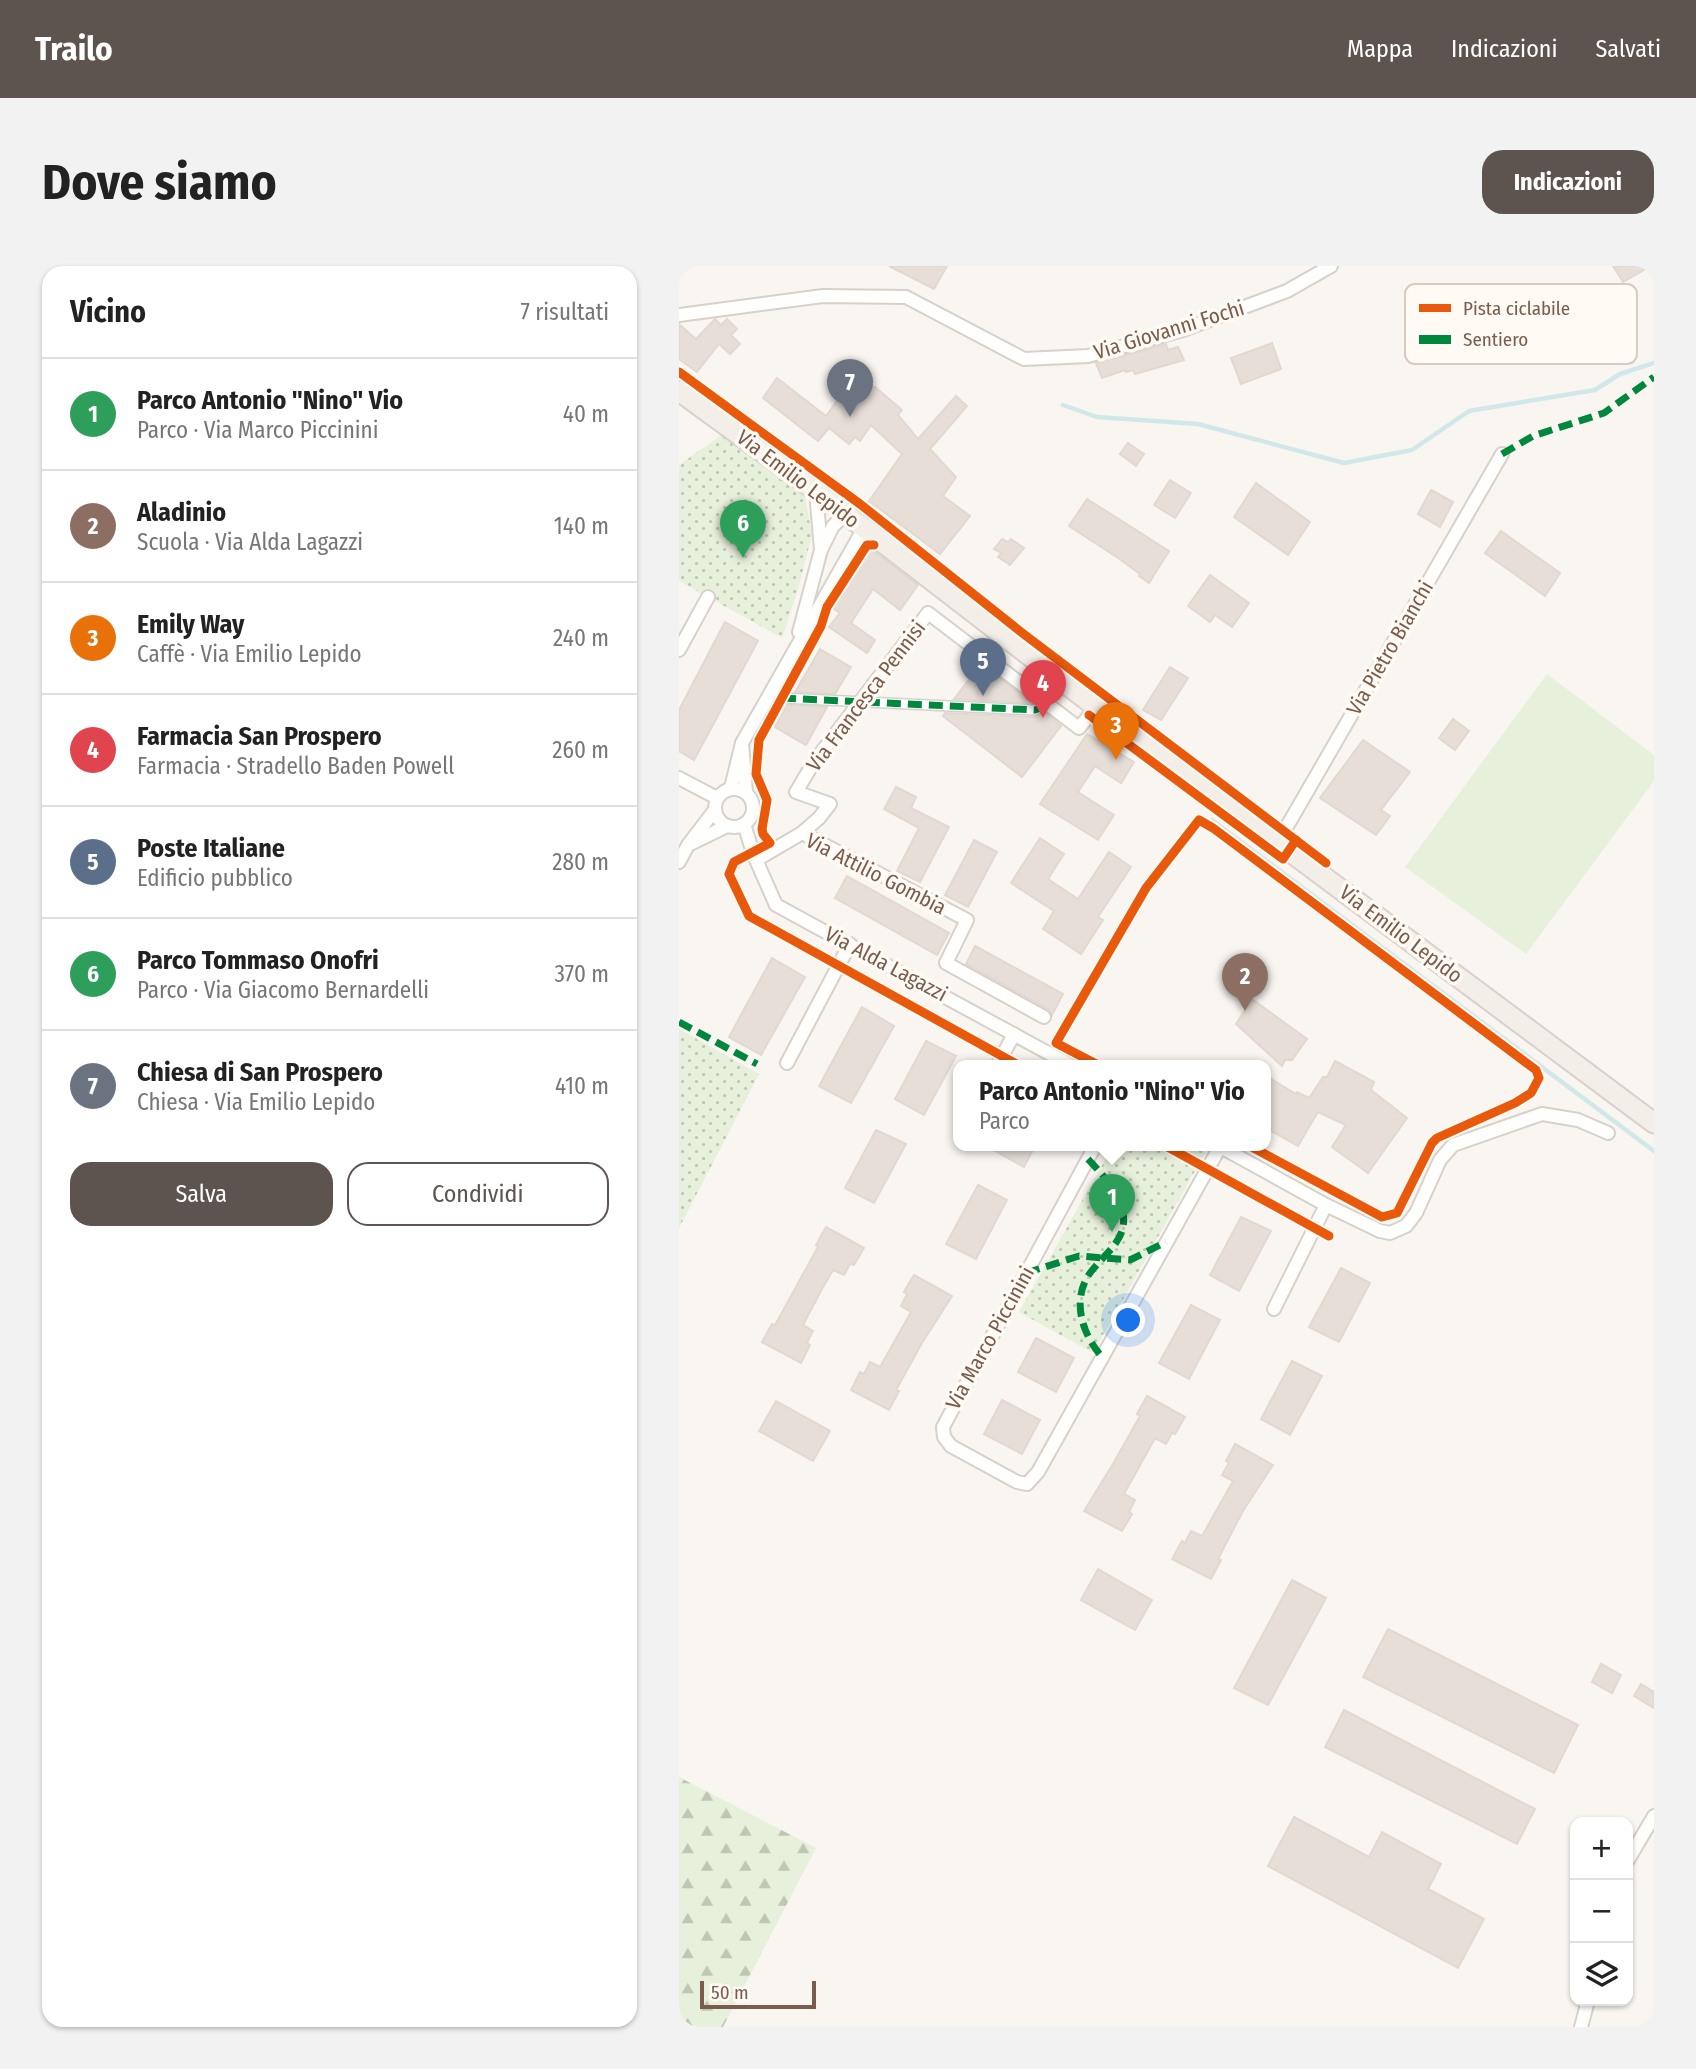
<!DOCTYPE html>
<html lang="it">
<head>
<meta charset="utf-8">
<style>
  body { margin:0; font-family:"Fira Sans Condensed",sans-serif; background:#f2f2f2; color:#222 }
  .controls { position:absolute; right:21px; bottom:21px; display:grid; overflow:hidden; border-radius:14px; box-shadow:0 2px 5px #0004 }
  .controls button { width:63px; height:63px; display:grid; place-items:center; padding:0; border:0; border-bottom:2px solid #e0e0e0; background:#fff; color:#222; font:35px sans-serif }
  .scale { position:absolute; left:21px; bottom:18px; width:116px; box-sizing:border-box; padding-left:7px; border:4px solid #7a5c4d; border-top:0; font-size:19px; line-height:24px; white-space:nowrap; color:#7a5c4d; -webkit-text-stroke:5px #fffaf3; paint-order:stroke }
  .you { position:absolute; left:450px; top:1055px; width:24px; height:24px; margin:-18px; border:5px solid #fff; border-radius:50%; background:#1a73e8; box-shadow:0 0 0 10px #1a73e833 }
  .badge { display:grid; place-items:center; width:46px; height:46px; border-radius:50%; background:#5d544f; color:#fff; font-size:23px; font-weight:700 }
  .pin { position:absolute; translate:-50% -58px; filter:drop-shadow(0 2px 4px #0008) }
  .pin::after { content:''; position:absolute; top:37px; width:24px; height:21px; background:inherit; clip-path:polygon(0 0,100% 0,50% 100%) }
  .popup { position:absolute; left:274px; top:794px; width:318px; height:91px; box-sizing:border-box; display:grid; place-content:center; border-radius:14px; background:#fff; filter:drop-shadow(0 2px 5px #0005); font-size:23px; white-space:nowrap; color:#767676 }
  .popup b { font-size:26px; color:#222 }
  .popup::after { content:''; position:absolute; left:50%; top:100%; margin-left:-14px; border:14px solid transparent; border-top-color:#fff }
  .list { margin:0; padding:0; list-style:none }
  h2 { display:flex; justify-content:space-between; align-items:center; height:91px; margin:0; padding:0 28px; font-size:30px }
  h2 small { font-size:23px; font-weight:400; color:#767676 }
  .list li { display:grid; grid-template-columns:46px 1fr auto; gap:21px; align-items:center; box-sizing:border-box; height:112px; padding:0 28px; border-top:2px solid #e0e0e0 }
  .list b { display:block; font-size:26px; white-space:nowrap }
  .list p { margin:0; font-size:23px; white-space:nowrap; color:#767676 }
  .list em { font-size:23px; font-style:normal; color:#767676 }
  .actions { display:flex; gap:14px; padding:21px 28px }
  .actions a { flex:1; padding:16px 0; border:2px solid #5d544f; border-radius:21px; text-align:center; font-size:24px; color:#5d544f }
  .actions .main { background:#5d544f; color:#fff }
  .icon { flex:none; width:38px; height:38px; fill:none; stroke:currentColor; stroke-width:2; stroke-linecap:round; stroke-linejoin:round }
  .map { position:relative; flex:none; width:975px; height:1761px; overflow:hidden; border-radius:21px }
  header { display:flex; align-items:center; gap:42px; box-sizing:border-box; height:98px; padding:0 35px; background:#5d544f; color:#fff }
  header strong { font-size:33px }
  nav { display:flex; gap:38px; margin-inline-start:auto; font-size:24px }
  .intro { display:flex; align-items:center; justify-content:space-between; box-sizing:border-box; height:168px; padding:0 42px }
  h1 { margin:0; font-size:49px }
  .button { padding:18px 32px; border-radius:21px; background:#5d544f; color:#fff; font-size:24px; font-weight:700 }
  main { display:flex; gap:42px; padding:0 42px }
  aside { flex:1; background:#fff; border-radius:21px; box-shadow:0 2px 5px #0004 }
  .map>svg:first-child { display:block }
</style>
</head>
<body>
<header>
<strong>Trailo</strong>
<nav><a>Mappa</a><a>Indicazioni</a><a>Salvati</a></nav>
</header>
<div class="intro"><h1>Dove siamo</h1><a class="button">Indicazioni</a></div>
<main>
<aside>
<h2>Vicino<small>7 risultati</small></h2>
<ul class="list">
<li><span class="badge" style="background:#2e9e5b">1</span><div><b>Parco Antonio &quot;Nino&quot; Vio</b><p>Parco · Via Marco Piccinini</p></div><em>40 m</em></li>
<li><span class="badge" style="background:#8d6e63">2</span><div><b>Aladinio</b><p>Scuola · Via Alda Lagazzi</p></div><em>140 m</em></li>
<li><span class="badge" style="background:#e8710a">3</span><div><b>Emily Way</b><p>Caffè · Via Emilio Lepido</p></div><em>240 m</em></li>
<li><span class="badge" style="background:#e0444e">4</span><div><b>Farmacia San Prospero</b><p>Farmacia · Stradello Baden Powell</p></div><em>260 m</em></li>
<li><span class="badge" style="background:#5c6f8a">5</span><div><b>Poste Italiane</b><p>Edificio pubblico</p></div><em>280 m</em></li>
<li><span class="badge" style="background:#2e9e5b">6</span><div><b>Parco Tommaso Onofri</b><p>Parco · Via Giacomo Bernardelli</p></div><em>370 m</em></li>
<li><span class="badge" style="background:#6b7280">7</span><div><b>Chiesa di San Prospero</b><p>Chiesa · Via Emilio Lepido</p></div><em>410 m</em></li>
</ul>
<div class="actions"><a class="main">Salva</a><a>Condividi</a></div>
</aside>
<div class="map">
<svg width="975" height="1761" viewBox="0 0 975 1761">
  <defs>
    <pattern id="forest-firs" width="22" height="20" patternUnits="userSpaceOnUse" patternTransform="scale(1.75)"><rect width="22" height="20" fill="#e7f0db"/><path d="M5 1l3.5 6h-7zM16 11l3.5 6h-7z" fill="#c0c6b4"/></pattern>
    <pattern id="park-dots" width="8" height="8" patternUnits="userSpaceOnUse" patternTransform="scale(1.75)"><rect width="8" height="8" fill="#e7f0db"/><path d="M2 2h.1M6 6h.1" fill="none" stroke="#c0c6b4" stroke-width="1.8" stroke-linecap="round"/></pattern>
  </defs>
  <rect width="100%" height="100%" fill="#f9f5f0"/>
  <polygon fill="#e7f0db" points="868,408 975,489 975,515 847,688 726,601"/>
  <polygon fill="url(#forest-firs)" points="0,1511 137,1582 44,1761 0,1761"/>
  <g fill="url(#park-dots)">
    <polygon points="43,169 126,230 133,269 119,323 103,372 0,315 0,199"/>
    <polygon points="0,763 80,808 0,962"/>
    <polygon points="434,880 513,880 526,887 414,1087 340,1046"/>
  </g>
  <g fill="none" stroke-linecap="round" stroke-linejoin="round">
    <g stroke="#d0e8ea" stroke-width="4.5">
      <polyline points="384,139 418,151 519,158 665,197 733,184 790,145 916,124 941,108 975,97"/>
      <polyline points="533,554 975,885"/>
    </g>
  </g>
  <g fill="#e6ded7" stroke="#e2d8d2" stroke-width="2">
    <polygon points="210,0 268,0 255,23"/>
    <polygon points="934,0 972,0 944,16"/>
    <polygon points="36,53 42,59 48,53 58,63 52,69 61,78 51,88 40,78 18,106 0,93 0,58 17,73"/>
    <polygon points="593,77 602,103 562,118 552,92"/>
    <polygon points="487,78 489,84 499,81 505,94 456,108 454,104 447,106 446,104 423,112 417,97"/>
    <polygon points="98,112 147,150 160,132 165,136 175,123 180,126 187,121 196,121 223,144 219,149 239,173 277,130 288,140 251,183 277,211 264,230 291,250 261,288 190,235 223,188 192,159 181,175 176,171 170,178 150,162 139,175 84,132"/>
    <polygon points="449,177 465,188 457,200 441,188"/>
    <polygon points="491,214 512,227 496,252 475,239"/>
    <polygon points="577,217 631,256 609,289 555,251"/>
    <polygon points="752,224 774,236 761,261 739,248"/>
    <polygon points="408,233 490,285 470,317 460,310 461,308 439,292 390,260"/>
    <polygon points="822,265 881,307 866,330 806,287"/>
    <polygon points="323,273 329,276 332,273 345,282 331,299 319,291 322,287 315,283"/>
    <polygon points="192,283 239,319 221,344 194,323 172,357 196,374 188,387 150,361 161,347 152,341"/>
    <polygon points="531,309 570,337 553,361 536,349 531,356 509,340"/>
    <polygon points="46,356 79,375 15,494 0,485 0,444"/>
    <polygon points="141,383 172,401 156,428 116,426"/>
    <polygon points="302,398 353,437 275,433"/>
    <polygon points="491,401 509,412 482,454 464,444"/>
    <polygon points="108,439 148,441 127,479 96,461"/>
    <polygon points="266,447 356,451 366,447 382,460 343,511 264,450"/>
    <polygon points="774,453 790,465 776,484 760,472"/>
    <polygon points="408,468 455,496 442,517 416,500 399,526 435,549 419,574 361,538"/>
    <polygon points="684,474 731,506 702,544 711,550 697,569 641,532"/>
    <polygon points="217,521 237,531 232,542 270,561 241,616 218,605 240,562 205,543"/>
    <polygon points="361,572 385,588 369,613 399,633 430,586 452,601 419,651 424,654 402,688 364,663 375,645 332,617"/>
    <polygon points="295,574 318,586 289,641 266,629"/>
    <polygon points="168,610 270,667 258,689 156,632"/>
    <polygon points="296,680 384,728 373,749 369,743 287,698"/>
    <polygon points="93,692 126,711 82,789 50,771"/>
    <polygon points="573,733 628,773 613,794 606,794 603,800 557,758"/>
    <polygon points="183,741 215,760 172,837 140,820"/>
    <polygon points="247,775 277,790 245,849 216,833"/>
    <polygon points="656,795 695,816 692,824 728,852 689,907 653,881 667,859 639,846 619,880 587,862 587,810 617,828 618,826 630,832 644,811 648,811"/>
    <polygon points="197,864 227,878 195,937 166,922"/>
    <polygon points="307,880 356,880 345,901"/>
    <polygon points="299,919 328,934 297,993 267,978"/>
    <polygon points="562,951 592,965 560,1025 531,1009"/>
    <polygon points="147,961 185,982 175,999 171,998 165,1009 154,1004 143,1023 124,1059 134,1065 128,1077 131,1079 122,1097 83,1076 93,1058 96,1059 139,981 137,979"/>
    <polygon points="662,1002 691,1017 660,1076 630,1061"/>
    <polygon points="235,1009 273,1030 243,1077 217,1124 220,1125 210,1144 172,1124 181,1106 185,1108 191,1096 201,1101 232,1046 222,1040 228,1028 225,1026"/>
    <polygon points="512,1039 541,1054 510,1113 480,1097"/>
    <polygon points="357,1072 395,1092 377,1126 339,1106"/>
    <polygon points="613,1095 643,1110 611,1169 582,1153"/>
    <polygon points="468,1130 506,1151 496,1168 493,1167 487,1178 476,1172 465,1192 445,1228 456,1234 450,1246 453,1248 443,1265 405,1245 434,1198 461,1150 458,1148"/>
    <polygon points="323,1134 361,1154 343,1188 305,1168"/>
    <polygon points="97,1135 151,1165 134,1195 80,1165"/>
    <polygon points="556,1178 594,1199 564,1245 539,1293 542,1294 532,1313 493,1293 503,1275 506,1277 512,1265 523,1270 554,1215 543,1209 550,1197 547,1195"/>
    <polygon points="419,1303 473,1334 456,1364 402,1334"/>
    <polygon points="613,1314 647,1332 589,1439 555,1422"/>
    <polygon points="709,1363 899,1459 875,1507 684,1411"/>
    <polygon points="922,1398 942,1409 933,1427 913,1416"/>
    <polygon points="962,1418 975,1426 975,1442 955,1430"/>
    <polygon points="665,1444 856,1543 838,1578 646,1481"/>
    <polygon points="615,1551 690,1591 703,1566 762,1598 749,1623 805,1653 779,1702 589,1600"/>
  </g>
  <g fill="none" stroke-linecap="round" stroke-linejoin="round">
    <g stroke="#d7d1cb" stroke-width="12">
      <polyline id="pedestrian" points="103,432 356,444 369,439"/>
    </g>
    <g stroke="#d7d1cb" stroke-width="16">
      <g id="minor">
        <polyline points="0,49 144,30 227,31 345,93 409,90 504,64 608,25 652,0"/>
        <polyline points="142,284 154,260 167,248"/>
        <polyline points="120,366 142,284 137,225"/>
        <polyline points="0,384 29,331"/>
        <polyline points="63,477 185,262"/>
        <polyline points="0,512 38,532"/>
        <polyline points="52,522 63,477 67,526"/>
        <circle cx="55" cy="542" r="19"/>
        <polyline points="65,558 74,587 97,639 393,800"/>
        <polyline points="123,567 140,552 151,538 117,526 135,496 249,347 400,462 417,441"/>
        <polyline points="599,576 823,188"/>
        <polyline points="13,577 48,560"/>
        <polyline points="77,594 123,567 288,654 267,697 365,751"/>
        <polyline points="0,596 9,579 35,545"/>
        <polyline points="108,797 171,678"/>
        <polyline points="318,800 335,768"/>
        <polyline points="416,880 264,1161 265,1171 272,1180 338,1216 348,1218 359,1206 541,881"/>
        <polyline points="540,880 647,939 701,965 711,967 727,960 737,947 761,894 774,879 863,848 899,854 929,867"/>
        <polyline points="595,1043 647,939"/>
        <polyline points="949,1594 975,1550"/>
        <polyline points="902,1761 909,1735"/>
      </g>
    </g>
    <g stroke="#dad1cc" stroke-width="23">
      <polyline id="primary" points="0,125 137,225 417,441 975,857"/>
    </g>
    <use href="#pedestrian" stroke="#fefefd" stroke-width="9"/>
    <use href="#minor" stroke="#fefefd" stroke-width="12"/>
    <use href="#primary" stroke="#f3eee8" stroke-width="19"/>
    <g stroke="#00873e" stroke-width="7" stroke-dasharray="14 7" stroke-linecap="butt">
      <polyline points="823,188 854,170 925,147 975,111"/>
      <polyline points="103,432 356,444 369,439"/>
      <polyline points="0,756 78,798"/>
      <path d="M409,893C423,908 440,926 444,947C449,974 425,988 411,1007C392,1034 403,1068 423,1091"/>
      <polyline points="347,1007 400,990 451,994 487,976"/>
    </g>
    <g stroke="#fffaf3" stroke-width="13">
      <g id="cycleway">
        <polyline points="0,106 181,238 342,366 647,597"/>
        <polyline points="195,279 188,279 148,341 142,360 80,474 77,508 88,534 83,563 84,568 91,577 55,596 50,608 70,650 341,800"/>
        <polyline points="410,449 604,593 617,574"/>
        <polyline points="421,800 377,777 467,622 520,554 534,562 857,804 860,812 852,827 836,837 758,872 753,877 718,947 703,951 571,880"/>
        <polyline points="487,880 650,970"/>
      </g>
    </g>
    <use href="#cycleway" stroke="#e8590c" stroke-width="9"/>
  </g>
  <g text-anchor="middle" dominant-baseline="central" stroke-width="7" stroke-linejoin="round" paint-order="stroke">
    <g font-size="21" fill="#7a5c4d" stroke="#fffaf3">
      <text transform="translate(490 64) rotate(-17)">Via Giovanni Fochi</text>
      <text transform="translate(119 213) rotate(37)">Via Emilio Lepido</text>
      <text transform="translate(711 382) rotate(-60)">Via Pietro Bianchi</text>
      <text transform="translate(187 430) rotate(-53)">Via Francesca Pennisi</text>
      <text transform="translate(197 608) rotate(27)">Via Attilio Gombia</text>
      <text transform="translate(722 668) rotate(37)">Via Emilio Lepido</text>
      <text transform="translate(207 698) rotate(28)">Via Alda Lagazzi</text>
      <text transform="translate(311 1072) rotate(-61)">Via Marco Piccinini</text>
    </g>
  </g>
  <rect x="726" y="18" width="232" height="80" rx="10" fill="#fffaf3" stroke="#d7cbc1" stroke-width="2"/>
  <rect x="740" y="38" width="32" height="8" fill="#e8590c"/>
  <rect x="740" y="69" width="32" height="9" fill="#00873e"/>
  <g font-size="19" fill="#7a5c4d">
    <text x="784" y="49">Pista ciclabile</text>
    <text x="784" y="80">Sentiero</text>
  </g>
</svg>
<div class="controls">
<button>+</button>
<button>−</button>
<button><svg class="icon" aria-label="layers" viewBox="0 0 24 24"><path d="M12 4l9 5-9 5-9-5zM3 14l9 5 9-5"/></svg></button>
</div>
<div class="scale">50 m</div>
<div class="you"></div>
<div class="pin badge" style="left:433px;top:966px;background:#2e9e5b">1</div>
<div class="popup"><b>Parco Antonio &quot;Nino&quot; Vio</b>Parco</div>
<div class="pin badge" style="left:566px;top:745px;background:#8d6e63">2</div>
<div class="pin badge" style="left:437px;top:494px;background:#e8710a">3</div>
<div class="pin badge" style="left:364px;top:452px;background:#e0444e">4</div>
<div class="pin badge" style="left:304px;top:430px;background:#5c6f8a">5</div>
<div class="pin badge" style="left:64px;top:292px;background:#2e9e5b">6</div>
<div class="pin badge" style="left:171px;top:151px;background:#6b7280">7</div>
</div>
</main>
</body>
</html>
